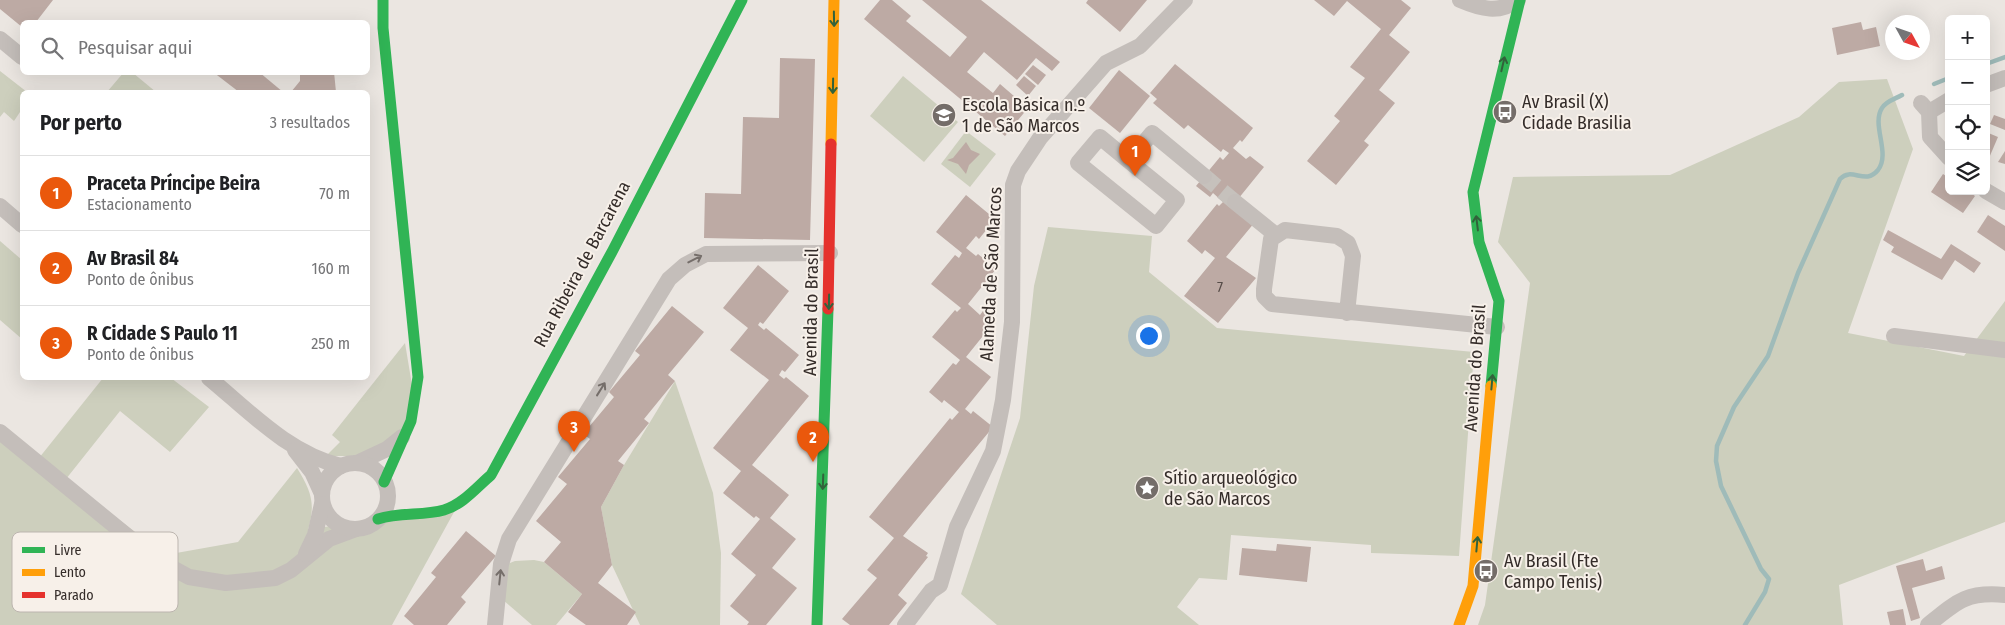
<!DOCTYPE html>
<html lang="pt">
<head>
<meta charset="utf-8">
<style>
  body { margin:0; font-family:"Fira Sans Condensed",sans-serif; background:#f6f6f6; color:#202124 }
  .controls { position:absolute; right:15px; top:15px; display:grid; overflow:hidden; border-radius:8px; box-shadow:0 5px 20px #0002 }
  .controls button { width:45px; height:45px; display:grid; place-items:center; padding:0; border:0; border-bottom:1px solid #e0e0e0; background:#fff; color:#202124; font:25px sans-serif }
  .compass { position:absolute; left:1885px; top:15px; width:45px; height:45px; border-radius:50%; background:#fff; box-shadow:0 5px 20px #0002; rotate:130deg }
  .you { position:absolute; left:1148px; top:335px; width:18px; height:18px; margin:-12px; border:4px solid #fff; border-radius:50%; background:#1a73e8; box-shadow:0 0 0 8px #1a73e833 }
  .badge { display:grid; place-items:center; width:32px; height:32px; border-radius:50%; background:#ea580c; color:#fff; font-size:16px; font-weight:700 }
  .pin { position:absolute; translate:-50% -41px; filter:drop-shadow(0 1px 2px #0008) }
  .pin::after { content:''; position:absolute; top:26px; width:18px; height:15px; background:inherit; clip-path:polygon(0 0,100% 0,50% 100%) }
  .list { margin:0; padding:0; list-style:none }
  h2 { display:flex; justify-content:space-between; align-items:center; height:65px; margin:0; padding:0 20px; font-size:21px }
  h2 small { font-size:16px; font-weight:400; color:#757577 }
  .list li { display:grid; grid-template-columns:32px 1fr auto; gap:15px; align-items:center; box-sizing:border-box; height:75px; padding:0 20px; border-top:1px solid #e0e0e0 }
  .list b { display:block; font-size:19px; white-space:nowrap }
  .list p { margin:0; font-size:16px; white-space:nowrap; color:#757577 }
  .list em { font-size:16px; font-style:normal; color:#757577 }
  .icon { flex:none; width:28px; height:28px; fill:none; stroke:currentColor; stroke-width:2; stroke-linecap:round; stroke-linejoin:round }
  .map { position:relative; flex:none; width:2005px; height:625px; overflow:hidden }
  .search { position:absolute; background:#fff; box-shadow:0 5px 20px #0002; left:20px; top:20px; width:350px; height:55px; display:flex; align-items:center; gap:12px; box-sizing:border-box; padding:0 18px; border-radius:8px; color:#757577; font-size:19px }
  .panel { position:absolute; background:#fff; box-shadow:0 5px 20px #0002; left:20px; top:90px; width:350px; height:290px; border-radius:8px }
  .map>svg:first-child { display:block }
</style>
</head>
<body>
<div class="map">
<svg width="2005" height="625" viewBox="0 0 2005 625">
  <rect width="100%" height="100%" fill="#ebe6e1"/>
  <g fill="#cdcfbd">
    <polygon points="0,71 27,92 22,92 22,109 14,121 4,112 0,117"/>
    <polygon points="124,72 133,73 156,92 107,92"/>
    <polygon points="903,76 958,122 924,162 870,116"/>
    <polygon points="1887,79 1913,149 1848,333 1964,356 2005,301 2005,522 1839,585 1843,625 1478,625 1485,605 1530,283 1498,242 1513,177 1670,175 1799,117 1839,82"/>
    <polygon points="966,131 996,154 970,187 941,164"/>
    <polygon points="1048,227 1152,236 1149,272 1217,328 1474,352 1459,556 1371,553 1371,545 1231,535 1227,580 1199,578 1177,607 1199,625 997,625 961,594 1020,418 1034,286"/>
    <polygon points="0,241 22,260 22,339 0,320"/>
    <polygon points="405,343 413,391 407,425 388,442 354,456 326,456 340,442 332,435"/>
    <path d="M103,378H171L209,407L170,452L120,411L66,479L165,555L238,542L297,468C311,491 316,503 308,530L459,503L392,625H0V429L39,458Z"/>
    <polygon points="675,381 713,493 721,553 720,625 640,625 612,565 601,507 624,465"/>
    <polygon points="534,560 544,562 582,594 556,625 532,625 503,600 507,564 515,561"/>
  </g>
  <g fill="none" stroke-linecap="round" stroke-linejoin="round">
    <g stroke="#9fbbb9" stroke-width="4.5">
      <polyline points="1986,64 2005,57"/>
      <polyline points="1934,84 1949,78"/>
      <path d="M1745,625L1765,592L1769,579L1761,569L1721,486L1716,461L1717,446L1734,407L1768,356L1798,273L1840,179C1852,166 1865,186 1878,170C1891,153 1871,125 1882,108C1886,101 1895,99 1902,95"/>
    </g>
  </g>
  <g fill="#bdaaa4">
    <polygon points="0,0 53,0 36,22 22,22 22,27 0,9"/>
    <polygon points="880,0 892,0 911,16 906,21 950,57 967,37 922,0 981,0 1060,62 1052,71 1036,58 1017,80 984,52 967,72 993,93 1000,84 1028,108 1005,136 864,19"/>
    <polygon points="1088,0 1147,0 1120,32 1086,3"/>
    <polygon points="1314,0 1401,0 1411,8 1389,35 1410,52 1379,90 1395,103 1364,141 1369,145 1336,185 1307,161 1340,121 1334,116 1365,78 1350,67 1381,29 1347,1 1334,16"/>
    <polygon points="1861,22 1863,30 1876,27 1880,46 1837,55 1832,28"/>
    <polygon points="780,58 815,59 810,240 704,238 705,193 741,194 743,117 779,118"/>
    <polygon points="1175,64 1253,128 1242,142 1240,140 1233,148 1246,159 1250,156 1264,167 1234,204 1255,222 1226,257 1256,278 1218,323 1184,296 1215,258 1205,250 1202,254 1187,241 1217,204 1219,206 1223,202 1213,193 1210,197 1196,186 1220,157 1223,160 1229,153 1223,149 1221,152 1188,125 1184,129 1153,103 1157,99 1150,93"/>
    <polygon points="1033,65 1046,75 1038,85 1025,74"/>
    <polygon points="1119,70 1150,96 1120,133 1089,108"/>
    <polygon points="213,72 259,72 283,92 239,92"/>
    <polygon points="300,72 334,72 336,92 291,92 300,81"/>
    <polygon points="1024,76 1036,86 1028,96 1016,85"/>
    <polygon points="1994,115 2005,119 2005,130 1990,124"/>
    <polygon points="1986,132 1998,137 1989,158 1986,157"/>
    <polygon points="966,142 971,150 980,154 969,165 966,174 958,164 947,160 953,158"/>
    <polygon points="2005,151 2005,164 1998,162"/>
    <polygon points="1943,174 1949,178 1949,191 1968,191 1975,196 1963,213 1931,192"/>
    <polygon points="966,195 995,219 979,239 976,236 966,248 976,256 978,254 996,269 968,304 980,315 983,311 995,321 966,357 991,377 965,409 971,414 973,411 993,427 903,536 928,553 926,556 928,557 898,595 907,603 889,625 850,625 842,619 877,578 867,570 894,538 869,517 950,418 952,420 959,412 944,400 942,403 929,392 953,363 956,365 960,360 932,337 955,310 957,312 961,308 931,284 955,255 959,258 962,253 936,232"/>
    <polygon points="1988,215 2005,226 2005,251 1977,232"/>
    <polygon points="1888,230 1941,259 1951,244 1981,263 1974,273 1955,260 1942,280 1891,252 1894,247 1883,240"/>
    <polygon points="758,265 789,291 763,324 760,322 758,325 764,330 766,328 799,355 785,372 782,370 779,375 784,379 786,377 809,396 752,465 789,495 770,518 796,539 772,568 797,588 766,625 747,625 749,622 730,606 756,575 731,554 760,519 756,516 754,518 723,493 741,471 713,448 769,380 730,350 748,328 723,308"/>
    <polygon points="672,306 704,332 668,375 675,381 644,419 649,423 618,461 624,465 601,507 612,565 598,583 636,612 627,625 586,625 568,612 582,594 544,562 561,542 536,521 567,484 558,477 590,439 583,434 614,397 609,392 640,355 635,351"/>
    <polygon points="466,531 496,556 461,597 466,602 447,625 414,625 404,616 436,577 431,573"/>
    <polygon points="1277,544 1311,547 1307,582 1239,575 1242,548 1276,551"/>
    <polygon points="1923,559 1926,571 1942,566 1945,579 1912,588 1920,618 1911,621 1896,566"/>
    <polygon points="1903,609 1906,625 1890,625 1887,612"/>
  </g>
  <g fill="none" stroke-linecap="round" stroke-linejoin="round">
    <polyline stroke="#c6c1bc" stroke-width="16" stroke-dasharray="16 8" stroke-linecap="butt" points="1204,176 1235,202"/>
    <g stroke="#c4beba" stroke-width="16">
      <path d="M1460,0C1481,9 1499,14 1518,0"/>
      <polyline points="0,39 22,57"/>
      <polyline points="1986,85 2005,78"/>
      <polyline points="1921,103 1929,112 1930,137 1949,158"/>
      <polyline points="1929,112 1949,100"/>
      <polyline points="1129,161 1177,200 1156,226 1078,163 1100,137 1129,161 1152,133 1204,176"/>
      <polyline points="1986,191 2005,202"/>
      <polyline points="1235,202 1276,235"/>
      <polyline points="0,206 22,225"/>
      <polyline points="1347,313 1353,256 1348,243 1337,236 1285,230 1271,239 1264,289 1264,296 1272,304 1497,327"/>
      <polyline points="1894,336 2005,350"/>
      <path d="M209,378C249,411 289,454 341,466"/>
      <polyline points="0,432 154,558 189,577 226,583 275,578 291,570 329,539 356,529"/>
      <polyline points="295,450 312,472 322,494"/>
      <polyline points="357,463 387,449 402,437"/>
      <circle cx="355" cy="496" r="33"/>
      <polyline points="306,554 315,535 322,504"/>
      <polyline points="495,625 501,564 509,539 669,279 685,265 706,254 830,253"/>
      <polyline points="905,625 931,591 940,585 957,527 993,451 1003,400 1012,322 1013,185 1018,171 1040,138 1106,63 1140,46 1185,0"/>
      <path d="M1928,625C1956,602 1967,591 2005,595"/>
    </g>
    <g stroke="#30b455" stroke-width="11">
      <polyline points="383,0 383,28 418,377 411,421 384,482"/>
      <polyline points="1491,386 1499,301 1479,242 1473,192 1520,0"/>
      <path d="M378,519C400,512 423,516 444,510C462,505 477,487 491,475L613,250L742,0"/>
      <polyline points="817,625 828,309"/>
    </g>
    <g stroke="#ff9f0a" stroke-width="11">
      <polyline points="831,144 834,0"/>
      <polyline points="1459,625 1473,586 1491,386"/>
    </g>
    <polyline stroke="#e5322d" stroke-width="11" points="828,309 831,144"/>
  </g>
  <defs><path id="oneway-shaft" d="M-6 0H5M1.5-3L5.5 0L1.5 3" fill="none" stroke-width="1.6" stroke-linecap="round" stroke-linejoin="round" transform="scale(1.25)"/></defs>
  <g stroke="#32623b">
    <use href="#oneway-shaft" transform="translate(834 19) rotate(89)"/>
    <use href="#oneway-shaft" transform="translate(1503 64) rotate(-77)"/>
    <use href="#oneway-shaft" transform="translate(833 86) rotate(91)"/>
    <use href="#oneway-shaft" transform="translate(1477 223) rotate(-97)"/>
    <use href="#oneway-shaft" transform="translate(829 302) rotate(91)"/>
    <use href="#oneway-shaft" transform="translate(1492 382) rotate(-85)"/>
    <use href="#oneway-shaft" transform="translate(823 482) rotate(92)"/>
    <use href="#oneway-shaft" transform="translate(1477 544) rotate(-85)"/>
  </g>
  <g stroke="#756e6a">
    <use href="#oneway-shaft" transform="translate(695 259) rotate(-27)"/>
    <use href="#oneway-shaft" transform="translate(601 389) rotate(-58)"/>
    <use href="#oneway-shaft" transform="translate(500 577) rotate(-84)"/>
  </g>
  <defs>
    <g id="bus-disc" transform="scale(1.25)"><circle r="9.5" fill="#746d69" stroke="#f7f0e9"/><path d="M-5-6H5V4H4V6H2V4H-2V6H-4V4H-5ZM-3.5-4V0h7V-4ZM-3.5 1.2v1.5H-2V1.2ZM2 1.2v1.5H3.5V1.2Z" fill="#fff"/></g>
    <g id="school-disc" transform="scale(1.25)"><circle r="9.5" fill="#746d69" stroke="#f7f0e9"/><path d="M0-5L7-2L0 1L-7-2ZM-4 1L0 2.5L4 1V4Q0 6-4 4Z" fill="#fff"/></g>
    <g id="sight-disc" transform="scale(1.25)"><circle r="9.5" fill="#746d69" stroke="#f7f0e9"/><path d="M0-6L1.8-2.2L6-1.7L2.9 1.2L3.7 5.4L0 3.3L-3.7 5.4L-2.9 1.2L-6-1.7L-1.8-2.2Z" fill="#fff"/></g>
  </defs>
  <g fill-rule="evenodd">
    <use href="#bus-disc" x="1505" y="112"/>
    <use href="#school-disc" x="944" y="115"/>
    <use href="#sight-disc" x="1147" y="488"/>
    <use href="#bus-disc" x="1486" y="571"/>
  </g>
  <g text-anchor="middle" dominant-baseline="central" stroke-width="4" stroke-linejoin="round" paint-order="stroke">
    <g font-size="15" fill="#564c48">
      <text x="1220" y="287">7</text>
    </g>
    <g font-size="18" fill="#342c29" stroke="#f7f0e9" text-anchor="start">
      <text x="1522" y="102">Av Brasil (X)<tspan x="1522" dy="21">Cidade Brasilia</tspan></text>
      <text x="962" y="105">Escola Básica n.º<tspan x="962" dy="21">1 de São Marcos</tspan></text>
      <text x="1164" y="478">Sítio arqueológico<tspan x="1164" dy="21">de São Marcos</tspan></text>
      <text x="1504" y="561">Av Brasil (Fte<tspan x="1504" dy="21">Campo Tenis)</tspan></text>
    </g>
    <g font-size="18" fill="#342c29" stroke="#f7f0e9">
      <text transform="translate(582 264) rotate(-62)">Rua Ribeira de Barcarena</text>
      <text transform="translate(991 274) rotate(-87)">Alameda de São Marcos</text>
      <text transform="translate(811 312) rotate(-89)">Avenida do Brasil</text>
      <text transform="translate(1475 368) rotate(-86)">Avenida do Brasil</text>
    </g>
  </g>
  <rect x="12" y="532" width="166" height="80" rx="8" fill="#f7f0e9" stroke="#bcb5af" stroke-width="1"/>
  <rect x="22" y="547" width="23" height="6" fill="#30b455"/>
  <rect x="22" y="569" width="23" height="7" fill="#ff9f0a"/>
  <rect x="22" y="592" width="23" height="6" fill="#e5322d"/>
  <g font-size="14" fill="#342c29">
    <text x="54" y="555">Livre</text>
    <text x="54" y="577">Lento</text>
    <text x="54" y="600">Parado</text>
  </g>
</svg>
<div class="controls">
<button>+</button>
<button>−</button>
<button><svg class="icon" aria-label="locate" viewBox="0 0 24 24"><circle cx="12" cy="12" r="6"/><path d="M12 2v4M12 18v4M2 12h4M18 12h4"/></svg></button>
<button><svg class="icon" aria-label="layers" viewBox="0 0 24 24"><path d="M12 4l9 5-9 5-9-5zM3 14l9 5 9-5"/></svg></button>
</div>
<svg class="compass" viewBox="-18 -18 36 36"><path d="M0-13l5 13h-10z" fill="#e53935"/><path d="M0 13l5-13h-10z" fill="#757577"/></svg>
<div class="you"></div>
<div class="pin badge" style="left:1135px;top:176px">1</div>
<div class="pin badge" style="left:813px;top:462px">2</div>
<div class="pin badge" style="left:574px;top:452px">3</div>
<div class="search"><svg class="icon" aria-label="search" viewBox="0 0 24 24"><circle cx="10" cy="10" r="6"/><path d="M15 15l6 6"/></svg>Pesquisar aqui</div>
<section class="panel">
<h2>Por perto<small>3 resultados</small></h2>
<ul class="list">
<li><span class="badge">1</span><div><b>Praceta Príncipe Beira</b><p>Estacionamento</p></div><em>70 m</em></li>
<li><span class="badge">2</span><div><b>Av Brasil 84</b><p>Ponto de ônibus</p></div><em>160 m</em></li>
<li><span class="badge">3</span><div><b>R Cidade S Paulo 11</b><p>Ponto de ônibus</p></div><em>250 m</em></li>
</ul>
</section>
</div>
</body>
</html>
